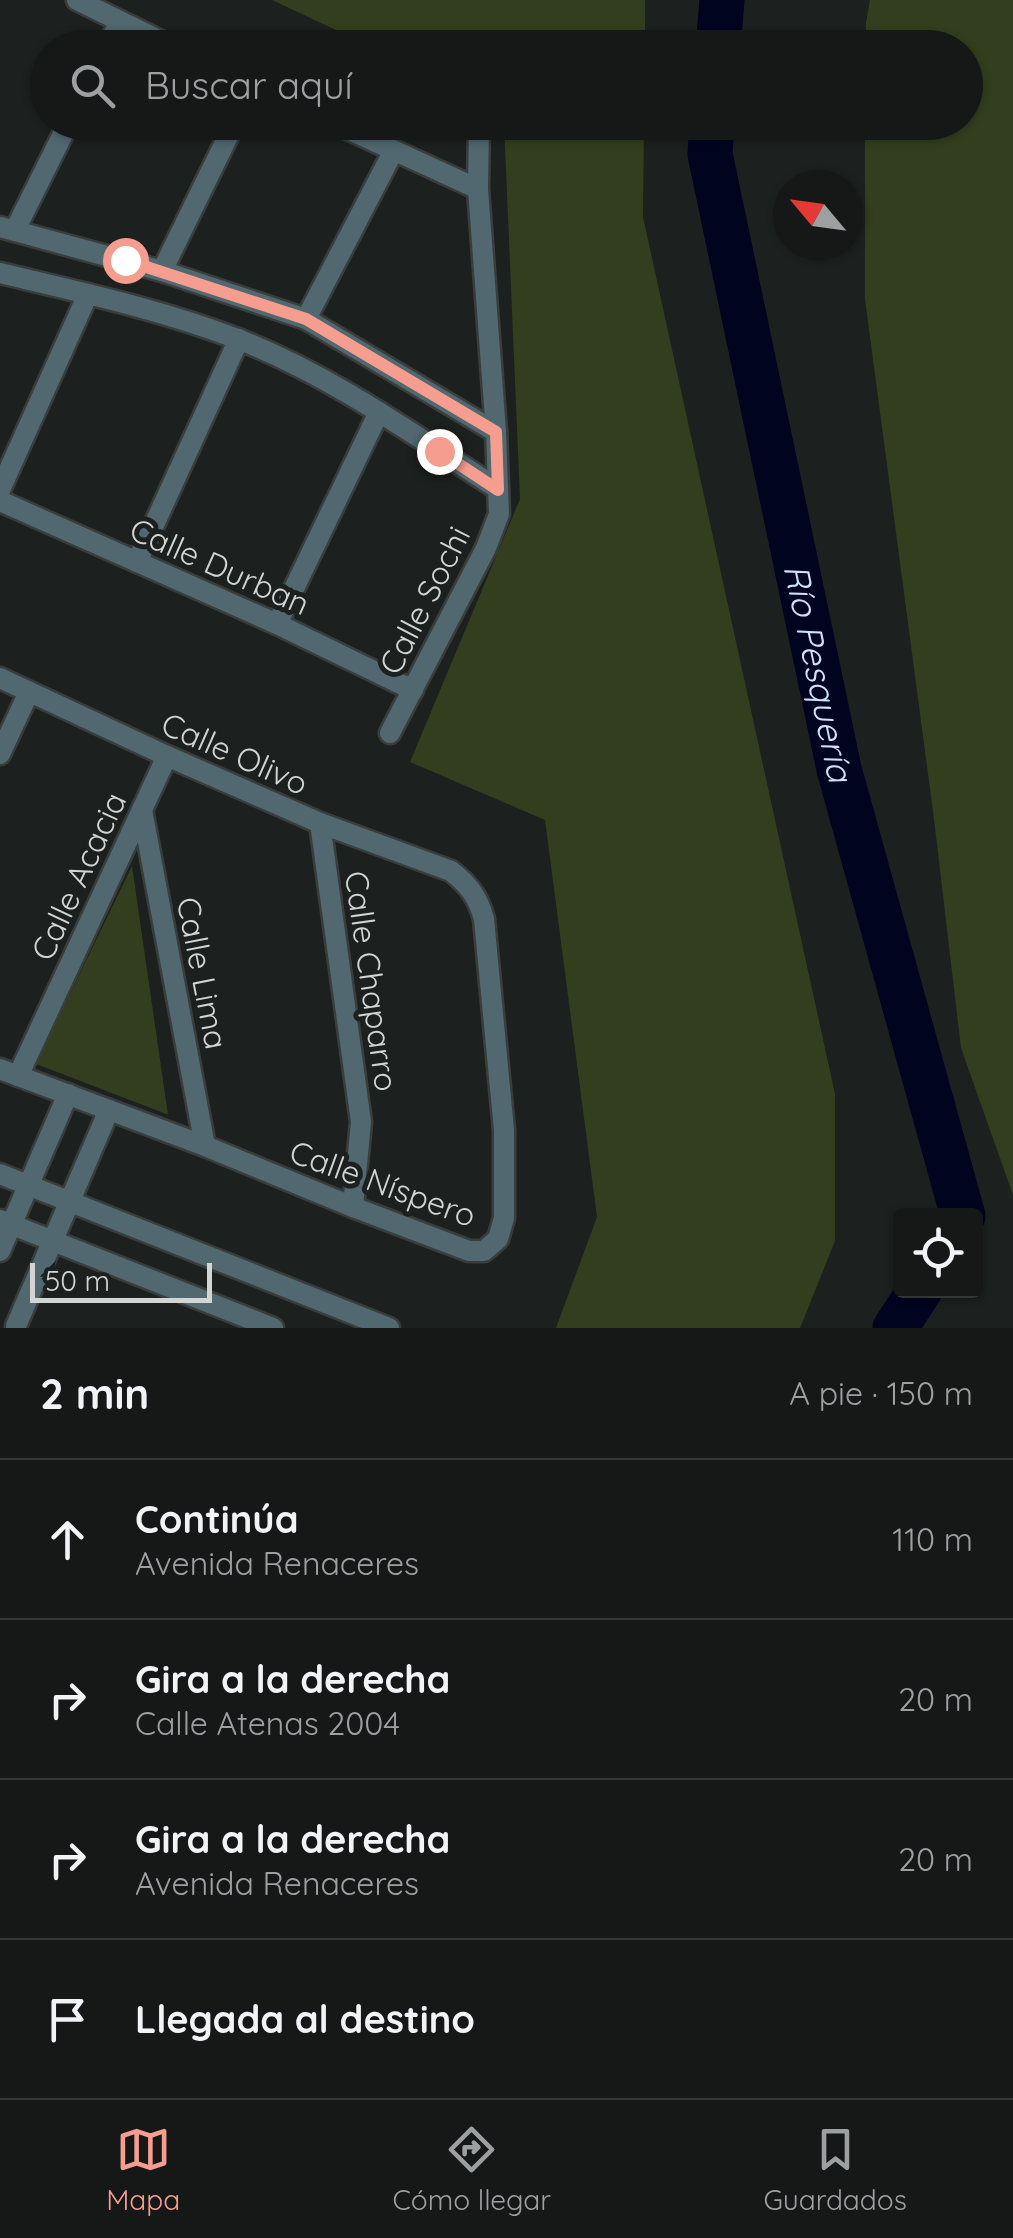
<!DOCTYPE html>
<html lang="es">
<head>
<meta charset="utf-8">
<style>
  body { margin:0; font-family:Quicksand,sans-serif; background:#222524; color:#f1f3f6 }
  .controls { position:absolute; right:30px; bottom:30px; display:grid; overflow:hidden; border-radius:10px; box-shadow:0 2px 8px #0004 }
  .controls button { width:90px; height:90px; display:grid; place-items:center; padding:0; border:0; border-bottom:2px solid #343736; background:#151817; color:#f1f3f6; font:50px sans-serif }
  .compass { position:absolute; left:773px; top:170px; width:90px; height:90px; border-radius:50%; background:#151817; box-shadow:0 2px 8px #0004; rotate:299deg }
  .scale { position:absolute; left:30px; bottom:25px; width:182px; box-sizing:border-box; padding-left:10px; border:5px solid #d3d5d5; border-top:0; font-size:28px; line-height:35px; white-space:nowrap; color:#d3d5d5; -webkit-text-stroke:8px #1c201f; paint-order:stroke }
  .stop { position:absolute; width:30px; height:30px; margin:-22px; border:8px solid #f59d8e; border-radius:50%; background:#fff }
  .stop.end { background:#f59d8e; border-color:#fff; box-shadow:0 2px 10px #0008 }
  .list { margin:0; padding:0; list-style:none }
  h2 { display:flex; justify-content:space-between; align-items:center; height:130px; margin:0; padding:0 40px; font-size:42px }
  h2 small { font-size:32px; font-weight:400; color:#9da0a1 }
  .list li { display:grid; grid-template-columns:65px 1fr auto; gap:30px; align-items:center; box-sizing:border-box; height:160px; padding:0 40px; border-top:2px solid #343736 }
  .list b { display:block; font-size:38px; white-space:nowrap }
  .list p { margin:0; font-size:32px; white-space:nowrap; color:#9da0a1 }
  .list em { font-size:32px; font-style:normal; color:#9da0a1 }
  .icon { flex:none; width:55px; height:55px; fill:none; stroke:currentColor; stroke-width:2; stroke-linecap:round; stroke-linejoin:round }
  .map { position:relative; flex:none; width:1013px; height:1328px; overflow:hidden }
  .search { position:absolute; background:#151817; box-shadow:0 2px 8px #0004; left:30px; right:30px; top:30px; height:110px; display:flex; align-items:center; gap:25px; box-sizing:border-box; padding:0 35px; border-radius:55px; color:#9da0a1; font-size:38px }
  .sheet { height:770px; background:#151817 }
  nav { display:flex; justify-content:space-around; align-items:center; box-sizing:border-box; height:140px; border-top:2px solid #343736; background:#151817; font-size:28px; color:#9da0a1 }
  nav a { display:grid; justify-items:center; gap:5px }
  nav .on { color:#f59d8e }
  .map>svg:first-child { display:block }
</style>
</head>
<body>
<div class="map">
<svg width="1013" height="1328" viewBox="0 0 1013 1328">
  <rect width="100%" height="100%" fill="#1c201f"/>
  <g fill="#333e1e">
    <polygon points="272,0 645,0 645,47 372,47"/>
    <polygon points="870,0 1013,0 1013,1195 961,1048 934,819 865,299 865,123 966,122 966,48 866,47 866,23"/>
    <polygon points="504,123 644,123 643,217 835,1094 835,1241 800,1328 556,1328 597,1217 545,820 410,762 520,499"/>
    <polygon points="132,866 168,1115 169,1115 36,1064"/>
  </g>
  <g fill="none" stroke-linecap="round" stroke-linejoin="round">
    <g stroke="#00041f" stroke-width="45">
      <polyline points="718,48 722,0"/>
      <path id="s1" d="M712,122L710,154L839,769L963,1216"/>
      <polyline points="895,1328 920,1290"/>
    </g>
    <g stroke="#393d3c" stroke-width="25">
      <g id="street">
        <polyline points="77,0 175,48"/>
        <polyline points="107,48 120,21"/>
        <polyline points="332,122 478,189"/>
        <polyline points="0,227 162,271 306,319 496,432"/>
        <polyline points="15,230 69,122"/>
        <polyline points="162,271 235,122"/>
        <path d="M0,273C79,292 159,309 235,338C329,374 414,435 498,489"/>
        <polyline points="306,319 393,152"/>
        <polyline points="0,490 88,294"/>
        <polyline points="0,501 277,624 413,690"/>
        <polyline points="137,562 239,339"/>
        <polyline points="277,624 379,412"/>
        <path d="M0,678L167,756L320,823L451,871C469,885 478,897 484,919L504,1130V1218L498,1239L484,1251H469L353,1207L205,1146L0,1069"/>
        <polyline points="390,733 486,548 499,514 496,432 478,189 479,122"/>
        <polyline points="0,754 29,692"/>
        <polyline points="142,810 205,1146"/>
        <polyline points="320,823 361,1122 353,1207"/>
        <polyline points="18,1076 167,756"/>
        <polyline points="0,1174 389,1328"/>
        <polyline points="0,1220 273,1328"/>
        <polyline points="0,1251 68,1094"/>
        <polyline points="16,1326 109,1110"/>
      </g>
    </g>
    <use href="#street" stroke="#516870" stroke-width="20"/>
  </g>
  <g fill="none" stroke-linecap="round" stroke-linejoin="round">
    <polyline stroke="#f59d8e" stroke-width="12" points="125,260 306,319 496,432 498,490 439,451"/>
  </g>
  <g text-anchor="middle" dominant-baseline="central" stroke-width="10" stroke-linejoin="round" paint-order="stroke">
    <g font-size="32" fill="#d3d5d5" stroke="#1c201f">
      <text transform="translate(220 566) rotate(24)">Calle Durban</text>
      <text transform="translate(424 600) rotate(-63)">Calle Sochi</text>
      <text transform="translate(235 753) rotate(24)">Calle Olivo</text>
      <text transform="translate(78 876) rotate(-65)">Calle Acacia</text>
      <text transform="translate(203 973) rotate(79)">Calle Lima</text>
      <text transform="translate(372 981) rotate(82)">Calle Chaparro</text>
      <text transform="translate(383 1183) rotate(20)">Calle Níspero</text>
    </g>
    <g font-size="35" font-style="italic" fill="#cee3fb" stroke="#1c201f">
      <text stroke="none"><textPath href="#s1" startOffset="562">Río Pesquería</textPath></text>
    </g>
  </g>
</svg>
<div class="controls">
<button><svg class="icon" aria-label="locate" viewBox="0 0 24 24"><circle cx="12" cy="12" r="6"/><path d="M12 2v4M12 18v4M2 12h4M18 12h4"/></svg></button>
</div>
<svg class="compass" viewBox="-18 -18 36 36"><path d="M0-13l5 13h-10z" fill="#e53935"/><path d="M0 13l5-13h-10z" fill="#9da0a1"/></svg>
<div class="scale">50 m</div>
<div class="stop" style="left:125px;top:260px"></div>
<div class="stop end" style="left:439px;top:451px"></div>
<div class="search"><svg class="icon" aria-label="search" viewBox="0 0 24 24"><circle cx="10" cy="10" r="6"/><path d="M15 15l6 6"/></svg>Buscar aquí</div>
</div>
<section class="sheet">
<h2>2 min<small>A pie · 150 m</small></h2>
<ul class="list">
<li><svg class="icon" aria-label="ahead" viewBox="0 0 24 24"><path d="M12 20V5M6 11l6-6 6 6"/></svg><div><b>Continúa</b><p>Avenida Renaceres</p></div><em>110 m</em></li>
<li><svg class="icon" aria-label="right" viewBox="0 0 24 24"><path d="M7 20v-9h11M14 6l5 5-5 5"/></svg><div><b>Gira a la derecha</b><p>Calle Atenas 2004</p></div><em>20 m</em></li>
<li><svg class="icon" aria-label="right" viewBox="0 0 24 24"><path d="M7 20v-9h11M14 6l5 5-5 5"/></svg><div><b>Gira a la derecha</b><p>Avenida Renaceres</p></div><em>20 m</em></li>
<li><svg class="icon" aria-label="arrive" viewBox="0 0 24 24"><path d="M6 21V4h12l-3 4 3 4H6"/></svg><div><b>Llegada al destino</b></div></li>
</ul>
</section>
<nav>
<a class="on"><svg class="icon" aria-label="map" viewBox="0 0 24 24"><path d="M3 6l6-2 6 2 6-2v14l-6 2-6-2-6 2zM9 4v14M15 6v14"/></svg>Mapa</a>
<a><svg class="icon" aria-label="directions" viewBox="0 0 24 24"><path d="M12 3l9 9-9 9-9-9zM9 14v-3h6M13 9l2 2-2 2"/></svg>Cómo llegar</a>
<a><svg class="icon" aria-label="saved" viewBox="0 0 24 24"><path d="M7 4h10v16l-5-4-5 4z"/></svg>Guardados</a>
</nav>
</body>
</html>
